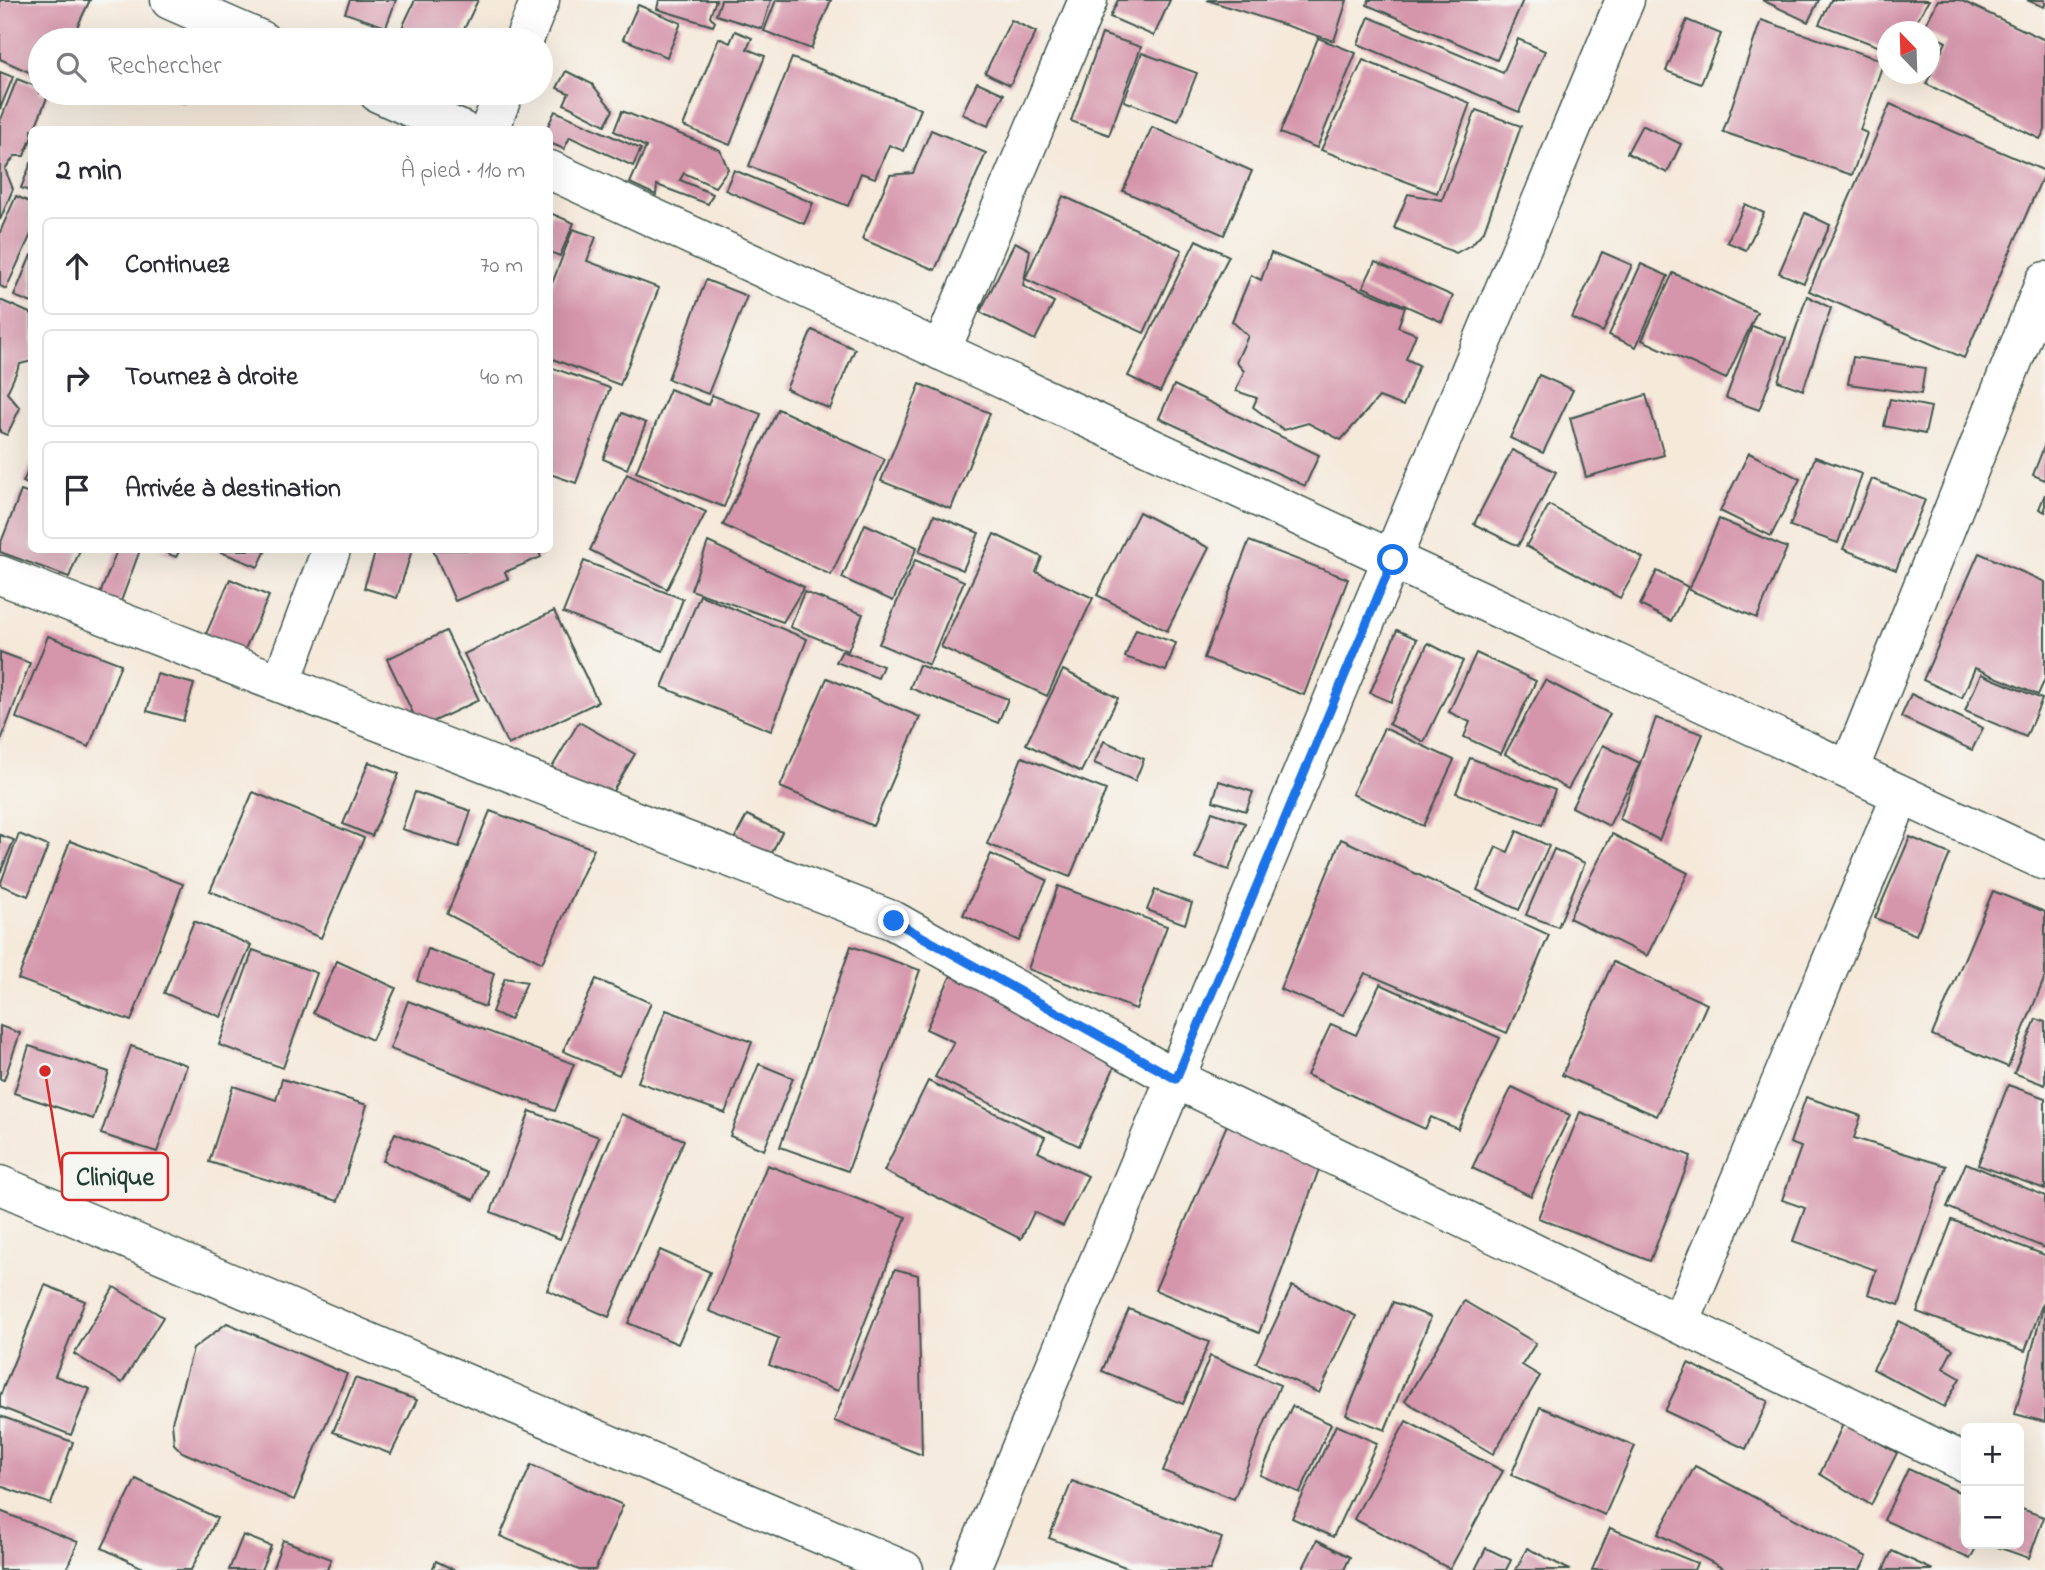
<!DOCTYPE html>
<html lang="fr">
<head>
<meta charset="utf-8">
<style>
  body { margin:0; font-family:"Indie Flower",sans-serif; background:#f2f2f3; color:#2b2b33 }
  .controls { position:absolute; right:21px; bottom:21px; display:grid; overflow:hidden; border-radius:10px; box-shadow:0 7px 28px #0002 }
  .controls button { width:63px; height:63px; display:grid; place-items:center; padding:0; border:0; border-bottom:2px solid #e1e1e2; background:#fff; color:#2b2b33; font:35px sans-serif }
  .compass { position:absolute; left:1877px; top:21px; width:63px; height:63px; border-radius:50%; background:#fff; box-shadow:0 7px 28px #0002; rotate:337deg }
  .stop { position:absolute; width:21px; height:21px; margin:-16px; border:5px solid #1a73e8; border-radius:50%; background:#fff }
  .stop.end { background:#1a73e8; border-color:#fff; box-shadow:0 2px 7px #0008 }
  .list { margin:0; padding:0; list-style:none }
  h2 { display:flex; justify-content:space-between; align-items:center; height:91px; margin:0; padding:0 28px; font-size:30px }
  h2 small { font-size:23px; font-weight:400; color:#7c7c81 }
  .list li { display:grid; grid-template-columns:46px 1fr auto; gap:21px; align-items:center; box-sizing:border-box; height:98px; margin:0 14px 14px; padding:0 14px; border:2px solid #e1e1e2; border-radius:10px }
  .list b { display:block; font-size:26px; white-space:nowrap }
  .list em { font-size:23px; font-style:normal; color:#7c7c81 }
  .icon { flex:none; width:38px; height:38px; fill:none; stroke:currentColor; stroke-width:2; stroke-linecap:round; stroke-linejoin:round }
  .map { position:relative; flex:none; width:2045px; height:1570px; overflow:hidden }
  .search { position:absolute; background:#fff; box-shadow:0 7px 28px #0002; left:28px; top:28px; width:525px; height:77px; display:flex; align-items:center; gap:18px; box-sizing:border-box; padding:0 24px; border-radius:38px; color:#7c7c81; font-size:26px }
  .panel { position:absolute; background:#fff; box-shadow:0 7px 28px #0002; left:28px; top:126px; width:525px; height:427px; border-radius:10px }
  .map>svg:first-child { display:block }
</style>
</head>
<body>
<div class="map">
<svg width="2045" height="1570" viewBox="0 0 2045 1570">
  <rect width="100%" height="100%" fill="#f6f6f2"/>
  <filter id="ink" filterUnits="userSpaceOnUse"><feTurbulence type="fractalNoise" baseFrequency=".0143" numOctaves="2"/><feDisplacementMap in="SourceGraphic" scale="14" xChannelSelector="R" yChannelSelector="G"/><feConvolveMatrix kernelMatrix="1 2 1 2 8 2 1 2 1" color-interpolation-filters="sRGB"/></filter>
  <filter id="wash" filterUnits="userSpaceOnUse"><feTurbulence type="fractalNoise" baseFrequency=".00686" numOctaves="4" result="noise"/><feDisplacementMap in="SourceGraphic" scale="28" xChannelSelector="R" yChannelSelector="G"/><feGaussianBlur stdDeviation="1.57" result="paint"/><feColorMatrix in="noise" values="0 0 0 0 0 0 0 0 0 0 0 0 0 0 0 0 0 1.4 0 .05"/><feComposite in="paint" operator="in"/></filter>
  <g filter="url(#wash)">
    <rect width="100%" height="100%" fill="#f5e9da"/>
    <g id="blocks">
      <g fill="#d595ab">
        <polygon points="0,0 90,0 71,40 40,40 40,77 0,59"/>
        <polygon points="350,0 396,0 386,27 345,13"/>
        <polygon points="415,0 478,0 459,40 423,40 401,30"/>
        <polygon points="659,0 716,0 710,16 715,22 713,26 657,9"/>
        <polygon points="721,0 771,0 762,29 716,15"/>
        <polygon points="776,0 831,0 811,49 764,31"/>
        <polygon points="1118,0 1170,0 1154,36 1110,17"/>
        <polygon points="1207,0 1347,0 1334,41"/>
        <polygon points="1369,0 1523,0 1497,60 1367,5"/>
        <polygon points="1762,0 1819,0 1808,22"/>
        <polygon points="1831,0 1929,0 1910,32 1888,32 1888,50 1819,24"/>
        <polygon points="1938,0 1960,0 2045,40 2045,130 2040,139 1926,84 1946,42 1923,30"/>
        <polygon points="2027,0 2045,0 2045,5 2044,7"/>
        <polygon points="638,5 681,23 667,57 623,39"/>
        <polygon points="1369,17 1503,73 1518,39 1545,51 1519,112 1358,44"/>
        <polygon points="1011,20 1036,32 1010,85 985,73"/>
        <polygon points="1687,20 1721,34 1701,84 1666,71"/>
        <polygon points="1761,20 1884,61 1860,130 1867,133 1852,175 1723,132"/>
        <polygon points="735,31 752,38 747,49 765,56 730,145 683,126 719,38 730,43"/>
        <polygon points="1102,34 1141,47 1109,135 1071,121"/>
        <polygon points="1318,38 1356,53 1317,148 1280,133"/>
        <polygon points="1142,53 1197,73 1178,121 1124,101"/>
        <polygon points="792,58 921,109 904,151 889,145 875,178 861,173 848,206 749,166"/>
        <polygon points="1363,60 1470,103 1437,193 1321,150"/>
        <polygon points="566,71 592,84 613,110 605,125 564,104 569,93 557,88"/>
        <polygon points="0,72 13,77 0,109"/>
        <polygon points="17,79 40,88 40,93 49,93 34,130 32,130 32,137 24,156 15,156 5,169 13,189 0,220 0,122"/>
        <polygon points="977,82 1004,94 988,126 962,114"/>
        <polygon points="159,93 188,93 184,103"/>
        <polygon points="1890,104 2045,171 1964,358 1809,291"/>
        <polygon points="1476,110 1521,126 1484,231 1472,244 1456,253 1394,228 1408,194 1442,200"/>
        <polygon points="555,111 641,149 633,166 570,137 564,149 550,143 550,130 546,130"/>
        <polygon points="622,111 720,150 728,169 715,187 684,173 680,180 713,194 708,204 657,185 656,195 630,183 646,147 614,131"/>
        <polygon points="1642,125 1681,144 1667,173 1627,153"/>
        <polygon points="1152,127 1252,171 1224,235 1123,191"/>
        <polygon points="931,130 986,153 935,270 862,239 890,175 913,173"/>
        <polygon points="31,163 32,163 32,192 21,188"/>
        <polygon points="734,170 813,203 804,224 725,190"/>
        <polygon points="16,196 32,203 32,232 6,289 0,286 0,232"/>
        <polygon points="1063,196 1182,250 1144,333 1025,279"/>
        <polygon points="1745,204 1764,213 1746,250 1727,242"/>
        <polygon points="550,213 574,223 560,256 550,252"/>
        <polygon points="1805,213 1830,225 1804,283 1779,273"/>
        <polygon points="573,229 596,237 587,261 659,288 620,385 550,358 550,289"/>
        <polygon points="1196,240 1229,256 1160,392 1128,376"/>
        <polygon points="1015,242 1030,250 1023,286 1054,302 1035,340 980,312"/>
        <polygon points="1602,252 1632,265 1603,332 1572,318"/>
        <polygon points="1271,253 1405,307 1398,327 1416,334 1406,359 1419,365 1403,406 1379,397 1341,440 1308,423 1284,430 1253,407 1257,398 1236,391 1244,371 1236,362 1248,336 1232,321 1251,275 1261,280"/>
        <polygon points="31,255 32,255 32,303 14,296"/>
        <polygon points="1375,262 1453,296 1442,322 1363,287"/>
        <polygon points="1641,264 1668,276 1636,347 1609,335"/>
        <polygon points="1673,273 1757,312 1726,379 1642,340"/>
        <polygon points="706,280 747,296 708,394 668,379"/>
        <polygon points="1807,296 1831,308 1803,390 1778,381"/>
        <polygon points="0,300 32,314 32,361 20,364 7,393 20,408 7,435 0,432"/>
        <polygon points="1752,326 1786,338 1759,410 1726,398"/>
        <polygon points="812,330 855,349 830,409 786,389"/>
        <polygon points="1853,357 1925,368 1921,394 1848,384"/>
        <polygon points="550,367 610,388 576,483 550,474"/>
        <polygon points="1539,375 1573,390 1543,453 1510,438"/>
        <polygon points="920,384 990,413 951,509 881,481"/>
        <polygon points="1174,385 1319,455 1305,486 1159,418"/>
        <polygon points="670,389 708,405 712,395 761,414 724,507 636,472"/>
        <polygon points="1646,395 1664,455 1586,477 1570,418"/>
        <polygon points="1890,399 1931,407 1925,434 1884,426"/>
        <polygon points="778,409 885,459 831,575 723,525"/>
        <polygon points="622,413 646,423 627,469 603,459"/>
        <polygon points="2045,444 2045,480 2033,475"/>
        <polygon points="1512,450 1556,472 1518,546 1474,524"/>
        <polygon points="1749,453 1800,479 1771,536 1720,511"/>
        <polygon points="1815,457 1862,474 1838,543 1790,526"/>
        <polygon points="32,462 32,486 23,482"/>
        <polygon points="627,474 706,512 667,589 590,550"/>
        <polygon points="1872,479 1925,500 1896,570 1843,549"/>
        <polygon points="21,491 32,495 32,550 80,550 69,577 0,552 0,545"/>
        <polygon points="2045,494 2045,512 2039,509"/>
        <polygon points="1549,505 1643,558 1620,598 1526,546"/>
        <polygon points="1139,512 1209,548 1167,631 1097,595"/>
        <polygon points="934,515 979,533 963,570 919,552"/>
        <polygon points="1719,519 1787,548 1757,618 1689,590"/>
        <polygon points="865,524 917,547 893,601 842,578"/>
        <polygon points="994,534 1042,557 1036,572 1093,598 1047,696 941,647"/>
        <polygon points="1249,541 1348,579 1304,695 1204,658"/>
        <polygon points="708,542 804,587 783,622 691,590"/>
        <polygon points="117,550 140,550 120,604 99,597"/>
        <polygon points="159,550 180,550 176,557"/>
        <polygon points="216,550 266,550 258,567"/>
        <polygon points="376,550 412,550 397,598 364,588"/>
        <polygon points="433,550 538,550 541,557 505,572 508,579 455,601"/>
        <polygon points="1979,553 2045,582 2045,679 2038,695 1975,668 1962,698 1923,680"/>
        <polygon points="915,560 964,581 929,665 879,644"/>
        <polygon points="584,561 683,599 663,651 563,613"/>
        <polygon points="1657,571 1688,587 1671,621 1640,605"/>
        <polygon points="230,579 269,596 240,660 202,643"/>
        <polygon points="804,592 863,614 848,651 790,627"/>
        <polygon points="700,595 807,639 771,731 662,687"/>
        <polygon points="554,611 598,702 508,745 464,654"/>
        <polygon points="1136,629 1176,643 1166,671 1125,657"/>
        <polygon points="1397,630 1417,639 1391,702 1370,693"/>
        <polygon points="446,631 479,700 420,728 387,659"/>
        <polygon points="48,636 121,664 89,747 16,718"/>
        <polygon points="1428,643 1463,661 1424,742 1389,724"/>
        <polygon points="842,651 883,666 878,678 836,662"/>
        <polygon points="0,652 30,663 0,743"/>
        <polygon points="1476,653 1536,681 1501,754 1464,737 1470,722 1449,712"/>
        <polygon points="919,665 1008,699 998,723 910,688"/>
        <polygon points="1063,670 1118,698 1081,772 1026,744"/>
        <polygon points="157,674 194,684 183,721 147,711"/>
        <polygon points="1981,674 2042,699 2026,737 1965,711"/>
        <polygon points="827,678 920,717 873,826 780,787"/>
        <polygon points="1545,680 1610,714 1568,789 1505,754"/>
        <polygon points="1911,694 1983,728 1972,750 1901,717"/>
        <polygon points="1656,718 1703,734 1659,840 1620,819"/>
        <polygon points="579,722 635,754 604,806 548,774"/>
        <polygon points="1384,728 1454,760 1423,826 1352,794"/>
        <polygon points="1104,741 1144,759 1135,781 1094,763"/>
        <polygon points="1603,745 1640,763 1609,826 1572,807"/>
        <polygon points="1022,757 1106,790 1070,877 987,844"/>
        <polygon points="1470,758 1555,790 1542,825 1456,793"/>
        <polygon points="369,762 399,774 372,836 343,824"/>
        <polygon points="1219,781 1253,792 1246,811 1213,801"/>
        <polygon points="253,792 364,838 321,938 210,891"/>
        <polygon points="415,792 471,811 459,847 402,829"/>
        <polygon points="490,811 594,849 542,963 447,914"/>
        <polygon points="1212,812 1245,823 1229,870 1195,858"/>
        <polygon points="747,815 782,832 766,865 730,847"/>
        <polygon points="1517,831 1549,846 1519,910 1477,890 1496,847 1508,852"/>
        <polygon points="19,834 48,846 28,896 0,885"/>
        <polygon points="1612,834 1688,873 1647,956 1569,918"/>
        <polygon points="0,835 14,840 0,873"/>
        <polygon points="1910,837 1950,854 1916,935 1875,918"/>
        <polygon points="1341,839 1549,935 1507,1033 1365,973 1343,1015 1280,989"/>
        <polygon points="70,841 183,884 131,1021 18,979"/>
        <polygon points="1554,849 1585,863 1558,927 1526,915"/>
        <polygon points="991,854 1047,880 1019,941 963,915"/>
        <polygon points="1058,886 1167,926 1136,1009 1028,969"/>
        <polygon points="1155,890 1192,903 1185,924 1147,910"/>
        <polygon points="1993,891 2045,912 2045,977 2008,1067 1932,1035"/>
        <polygon points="194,921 251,945 221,1017 164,993"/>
        <polygon points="851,946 920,970 848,1171 780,1147"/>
        <polygon points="428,949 494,973 485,1007 417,981"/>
        <polygon points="253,950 317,973 283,1068 219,1045"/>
        <polygon points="337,961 396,988 372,1040 313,1013"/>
        <polygon points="1613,962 1707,1004 1657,1116 1562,1075"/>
        <polygon points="953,971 1122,1050 1079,1146 935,1077 954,1042 926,1029"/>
        <polygon points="505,978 527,982 510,1020 492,1012"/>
        <polygon points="596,979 651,1003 619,1075 563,1051"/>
        <polygon points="1380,984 1500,1038 1458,1129 1431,1117 1425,1129 1307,1075 1331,1024 1356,1035"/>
        <polygon points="408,1001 574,1064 555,1111 390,1049"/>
        <polygon points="666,1010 752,1042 725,1113 638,1082"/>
        <polygon points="2036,1019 2045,1022 2045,1085 2014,1073"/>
        <polygon points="0,1026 20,1033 4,1080 0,1079"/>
        <polygon points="29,1046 109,1072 93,1119 14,1093"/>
        <polygon points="131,1046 187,1065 157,1152 101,1134"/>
        <polygon points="759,1064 793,1078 764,1150 730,1136"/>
        <polygon points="282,1079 367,1105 338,1201 209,1162 233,1086 276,1100"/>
        <polygon points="928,1081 1045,1137 1038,1152 1088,1176 1063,1226 1034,1212 1021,1239 884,1171"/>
        <polygon points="2008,1085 2045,1098 2045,1189 1978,1165"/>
        <polygon points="1512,1087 1570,1115 1531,1196 1472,1168"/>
        <polygon points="1806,1097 1861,1116 1854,1138 1946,1166 1899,1305 1868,1294 1876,1270 1793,1241 1805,1208 1782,1200 1801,1147 1790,1143"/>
        <polygon points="530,1111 599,1137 560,1239 491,1212"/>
        <polygon points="1580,1112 1691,1156 1650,1261 1538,1218"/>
        <polygon points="621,1114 684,1140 609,1317 547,1290"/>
        <polygon points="1230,1118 1323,1158 1259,1333 1155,1290"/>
        <polygon points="395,1133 486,1171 474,1200 383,1161"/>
        <polygon points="1966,1163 2045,1196 2045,1248 1947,1207"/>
        <polygon points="767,1165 906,1217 838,1391 769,1365 779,1338 709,1311"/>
        <polygon points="1952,1220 2045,1255 2045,1297 2025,1351 1917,1312"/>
        <polygon points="660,1250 710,1272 678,1344 628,1323"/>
        <polygon points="895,1269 918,1275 922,1455 834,1421"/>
        <polygon points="45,1285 85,1301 55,1376 90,1389 71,1435 0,1407 0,1396"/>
        <polygon points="1292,1286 1356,1316 1319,1393 1256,1363"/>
        <polygon points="114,1287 163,1317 122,1383 74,1354"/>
        <polygon points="1464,1301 1536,1343 1522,1365 1540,1376 1493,1454 1405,1401"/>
        <polygon points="1393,1302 1431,1317 1385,1430 1346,1415"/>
        <polygon points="2044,1304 2045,1304 2045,1422 2015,1414"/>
        <polygon points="1129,1309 1209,1342 1183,1404 1102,1371"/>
        <polygon points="1899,1321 1953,1349 1943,1368 1960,1378 1944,1407 1873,1369"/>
        <polygon points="227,1323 347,1374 294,1500 182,1452 174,1444 172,1422 193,1349"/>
        <polygon points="1210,1356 1280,1385 1234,1499 1163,1471"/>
        <polygon points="1688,1363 1768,1401 1746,1449 1665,1411"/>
        <polygon points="355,1378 417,1400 391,1454 333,1432"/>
        <polygon points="1292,1406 1331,1424 1300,1493 1260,1475"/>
        <polygon points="1540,1407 1635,1446 1605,1515 1511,1475"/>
        <polygon points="0,1416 73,1442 51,1504 0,1486"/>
        <polygon points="1406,1421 1503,1471 1450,1569 1354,1519"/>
        <polygon points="1844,1422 1897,1453 1871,1505 1820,1474"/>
        <polygon points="1336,1425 1377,1443 1333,1537 1292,1518"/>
        <polygon points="531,1465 623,1505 595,1570 579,1570 500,1536"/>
        <polygon points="1695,1466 1867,1557 1860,1570 1726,1570 1658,1534"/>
        <polygon points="1908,1469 1966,1495 1966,1544 1978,1544 1970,1559 1884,1520"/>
        <polygon points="136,1479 217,1518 191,1570 147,1570 102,1548"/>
        <polygon points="1072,1481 1222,1538 1210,1570 1133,1570 1049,1538"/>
        <polygon points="2019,1508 2044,1517 2029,1558 1997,1547 1998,1544 2019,1544"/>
        <polygon points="0,1511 78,1542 66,1570 0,1570"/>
        <polygon points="1610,1528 1697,1563 1694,1570 1592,1570"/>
        <polygon points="243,1535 271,1546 261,1570 229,1570"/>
        <polygon points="283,1540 331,1559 327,1570 272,1570"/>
        <polygon points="1317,1540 1350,1557 1344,1570 1302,1570"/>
        <polygon points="1486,1548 1511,1560 1506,1570 1475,1570"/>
        <polygon points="1527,1548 1570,1570 1516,1570"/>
        <polygon points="1892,1551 1933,1570 1883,1570"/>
        <polygon points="436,1561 454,1570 432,1570"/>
      </g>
    </g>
  </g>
  <g filter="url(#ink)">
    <use href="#blocks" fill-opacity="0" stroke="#3f574d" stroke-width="2"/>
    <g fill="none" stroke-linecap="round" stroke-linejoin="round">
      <g stroke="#3f574d" stroke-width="41">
        <g id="street">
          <polyline points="170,0 261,40"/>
          <polyline points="524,40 540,0"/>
          <polyline points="378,93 461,130"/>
          <polyline points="489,130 504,93"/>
          <polyline points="550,170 2045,861"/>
          <polyline points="941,351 1088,0"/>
          <polyline points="0,575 894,921 1176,1079 1966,1463"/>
          <polyline points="281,683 331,550"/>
          <polyline points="1849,770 2045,281"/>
          <polyline points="0,1185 904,1570"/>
          <polyline points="1680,1323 1901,795"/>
          <polyline points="970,1570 1625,0"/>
        </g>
      </g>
      <use href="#street" stroke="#fff" stroke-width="38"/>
    </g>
  </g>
  <g fill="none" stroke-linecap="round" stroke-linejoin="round" filter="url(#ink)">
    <polyline stroke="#1a73e8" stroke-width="9" points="894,921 1176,1079 1393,560"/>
  </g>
  <path fill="none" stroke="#d62828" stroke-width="2.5" d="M45 1071L62 1176"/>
  <circle fill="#d62828" stroke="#f6f6f2" stroke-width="2.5" cx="45" cy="1071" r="7"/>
  <rect fill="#f6f6f2" stroke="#d62828" stroke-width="2.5" x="62" y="1153" width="106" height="47" rx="7"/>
  <g font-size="26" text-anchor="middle" font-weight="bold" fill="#1f3d34">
    <text x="115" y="1185">Clinique</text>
  </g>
</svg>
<div class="controls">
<button>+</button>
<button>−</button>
</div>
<svg class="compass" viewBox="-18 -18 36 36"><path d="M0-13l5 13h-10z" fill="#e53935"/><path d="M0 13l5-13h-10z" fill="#7c7c81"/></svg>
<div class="stop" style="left:1393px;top:560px"></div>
<div class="stop end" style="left:894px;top:921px"></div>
<div class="search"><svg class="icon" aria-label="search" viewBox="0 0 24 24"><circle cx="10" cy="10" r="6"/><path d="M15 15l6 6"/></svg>Rechercher</div>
<section class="panel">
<h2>2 min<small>À pied · 110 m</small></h2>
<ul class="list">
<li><svg class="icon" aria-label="ahead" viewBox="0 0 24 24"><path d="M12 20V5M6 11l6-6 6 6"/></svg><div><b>Continuez</b></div><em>70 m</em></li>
<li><svg class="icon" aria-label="right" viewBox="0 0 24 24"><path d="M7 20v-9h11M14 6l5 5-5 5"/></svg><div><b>Tournez à droite</b></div><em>40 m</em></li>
<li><svg class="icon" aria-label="arrive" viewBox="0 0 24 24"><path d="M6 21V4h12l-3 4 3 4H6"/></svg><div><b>Arrivée à destination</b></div></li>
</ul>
</section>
</div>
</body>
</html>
